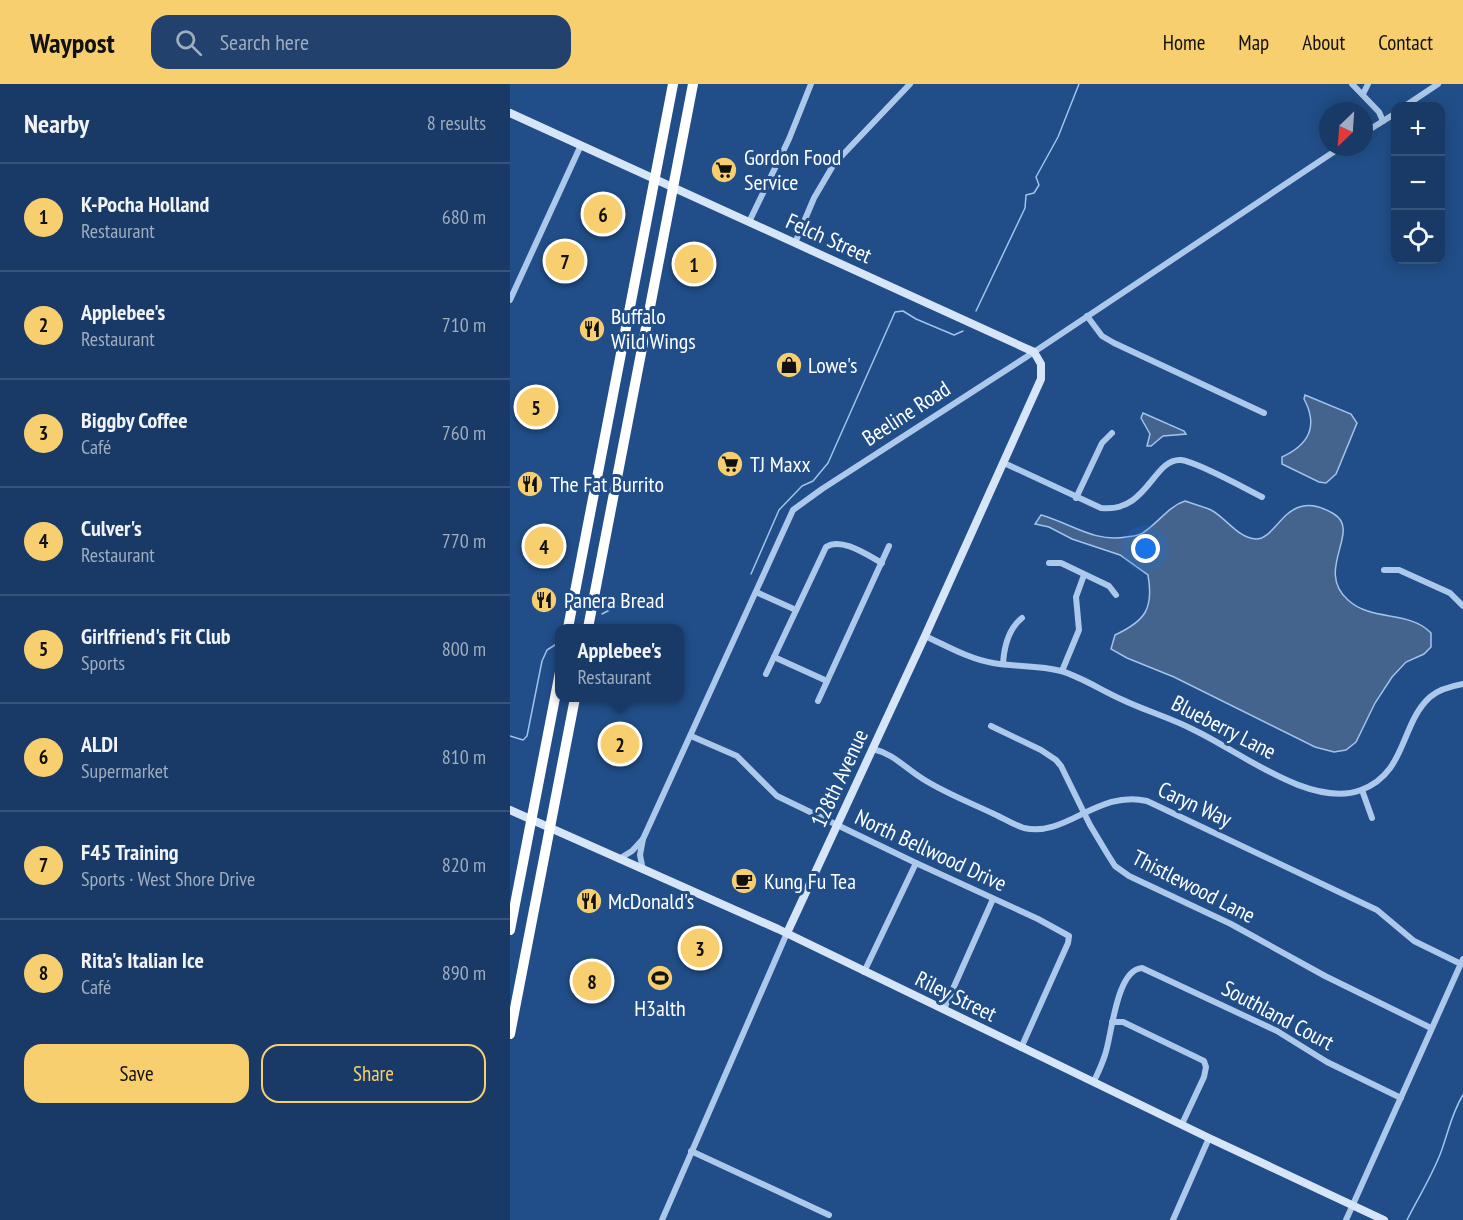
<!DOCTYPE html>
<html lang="en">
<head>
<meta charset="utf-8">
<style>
  body { margin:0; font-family:"PT Sans Narrow",sans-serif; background:#22416c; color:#f1f3f6 }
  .controls { position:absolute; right:18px; top:18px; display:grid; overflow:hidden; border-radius:12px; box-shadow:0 3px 15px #0003 }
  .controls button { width:54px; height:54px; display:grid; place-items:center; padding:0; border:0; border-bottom:2px solid #37547a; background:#193a66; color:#f1f3f6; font:30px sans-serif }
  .compass { position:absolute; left:809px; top:18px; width:54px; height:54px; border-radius:50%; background:#193a66; box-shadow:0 3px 15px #0003; rotate:205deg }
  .you { position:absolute; left:636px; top:465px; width:21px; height:21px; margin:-15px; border:4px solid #fff; border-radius:50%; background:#1a73e8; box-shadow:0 0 0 9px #1a73e833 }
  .badge { display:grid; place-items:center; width:39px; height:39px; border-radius:50%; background:#f7cf6e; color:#111; font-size:20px; font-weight:700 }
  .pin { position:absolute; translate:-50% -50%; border:3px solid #fff; box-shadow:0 2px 6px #0006 }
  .popup { position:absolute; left:45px; top:540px; width:129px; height:78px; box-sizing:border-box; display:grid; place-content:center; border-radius:12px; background:#193a66; filter:drop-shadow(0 2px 4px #0005); font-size:20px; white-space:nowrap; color:#9fadbf }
  .popup b { font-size:22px; color:#f1f3f6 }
  .popup::after { content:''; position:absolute; left:50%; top:100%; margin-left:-12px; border:12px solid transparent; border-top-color:#193a66 }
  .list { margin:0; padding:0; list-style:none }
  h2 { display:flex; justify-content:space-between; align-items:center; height:78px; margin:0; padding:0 24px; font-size:26px }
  h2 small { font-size:20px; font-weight:400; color:#9fadbf }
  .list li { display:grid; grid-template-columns:39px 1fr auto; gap:18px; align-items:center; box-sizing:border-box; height:108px; padding:0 24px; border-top:2px solid #37547a }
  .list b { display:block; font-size:22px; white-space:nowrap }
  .list p { margin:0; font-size:20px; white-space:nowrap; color:#9fadbf }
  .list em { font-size:20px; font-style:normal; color:#9fadbf }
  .actions { display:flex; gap:12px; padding:18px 24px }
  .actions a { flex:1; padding:14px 0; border:2px solid #f7cf6e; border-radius:18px; text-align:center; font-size:21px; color:#f7cf6e }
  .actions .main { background:#f7cf6e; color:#111 }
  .icon { flex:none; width:33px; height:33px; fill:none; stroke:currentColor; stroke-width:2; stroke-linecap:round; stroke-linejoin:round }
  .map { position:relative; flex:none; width:953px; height:1136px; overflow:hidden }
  header { display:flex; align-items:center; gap:36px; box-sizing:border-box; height:84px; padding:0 30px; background:#f7cf6e; color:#111 }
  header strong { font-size:28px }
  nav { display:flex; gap:33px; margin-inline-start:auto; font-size:21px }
  .search { width:420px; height:54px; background:#22416c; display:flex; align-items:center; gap:15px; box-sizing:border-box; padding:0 21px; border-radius:18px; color:#9fadbf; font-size:22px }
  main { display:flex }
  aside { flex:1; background:#193a66 }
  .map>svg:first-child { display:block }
</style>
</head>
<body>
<header>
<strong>Waypost</strong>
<div class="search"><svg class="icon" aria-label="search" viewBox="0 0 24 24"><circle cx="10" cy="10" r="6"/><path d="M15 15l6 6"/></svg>Search here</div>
<nav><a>Home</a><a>Map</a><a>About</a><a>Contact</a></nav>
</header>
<main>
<aside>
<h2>Nearby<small>8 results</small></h2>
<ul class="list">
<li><span class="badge">1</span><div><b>K-Pocha Holland</b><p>Restaurant</p></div><em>680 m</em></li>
<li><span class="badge">2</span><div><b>Applebee's</b><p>Restaurant</p></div><em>710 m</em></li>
<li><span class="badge">3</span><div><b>Biggby Coffee</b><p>Café</p></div><em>760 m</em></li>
<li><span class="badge">4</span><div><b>Culver's</b><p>Restaurant</p></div><em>770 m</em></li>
<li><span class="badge">5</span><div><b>Girlfriend's Fit Club</b><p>Sports</p></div><em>800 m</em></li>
<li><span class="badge">6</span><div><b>ALDI</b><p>Supermarket</p></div><em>810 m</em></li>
<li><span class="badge">7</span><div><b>F45 Training</b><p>Sports · West Shore Drive</p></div><em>820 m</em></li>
<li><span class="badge">8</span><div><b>Rita's Italian Ice</b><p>Café</p></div><em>890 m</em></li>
</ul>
<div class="actions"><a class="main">Save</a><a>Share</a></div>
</aside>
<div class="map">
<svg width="953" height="1136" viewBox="0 0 953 1136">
  <rect width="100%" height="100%" fill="#214e88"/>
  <g fill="#44648e" stroke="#a0c3eb" stroke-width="1.5">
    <path d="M795,311L841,330L847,339L826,390L816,399L809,398L772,380V373C798,361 809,343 794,315Z"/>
    <polygon points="633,329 674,347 676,350 653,352 641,362 637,362 640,350 631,334"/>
    <path d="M675,417C683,420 693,422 701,426C715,433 729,455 746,455C769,455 776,401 824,430C852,447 804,486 838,516C862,538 899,526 921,549V563L914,570L896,578L882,593L865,619L846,658L836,666L824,668L805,663L664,593L617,574L601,565L605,551C635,537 644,525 638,491L610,471L562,455L539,443L525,440L531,431C560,439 585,459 616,453C623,452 629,452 634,448C648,439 659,422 675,417Z"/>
  </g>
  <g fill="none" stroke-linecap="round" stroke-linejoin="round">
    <g stroke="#a0c3eb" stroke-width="1.5">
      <polyline points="466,227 515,124 516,111 524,109 529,101 526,93 548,53 569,0"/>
      <polyline points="241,490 269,426 292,402 303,397 318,379 385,228 393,227 406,235 444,251 453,247"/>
      <polyline points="92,530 107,522"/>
      <polyline points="0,652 13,656 17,652 32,577 37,566 48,559"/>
      <path d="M897,1136C908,1114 922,1092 931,1068C938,1049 942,1028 953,1011"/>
    </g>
    <g stroke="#acc8ea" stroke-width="6">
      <polyline points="842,0 869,28 873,37"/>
      <polyline points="853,10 858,0"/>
      <polyline points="895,22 928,0"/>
      <polyline points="854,49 886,29"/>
      <polyline points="239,138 279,55 301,0"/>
      <polyline points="285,159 304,114 324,80 400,0"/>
      <polyline points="0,216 71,61"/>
      <polyline points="577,232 592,252 604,259 754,329"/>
      <path d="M494,379L591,424C638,429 643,374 671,376C688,378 734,404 752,413"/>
      <polyline points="566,414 592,359 602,349"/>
      <polyline points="539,479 551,479 599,502 606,511"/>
      <polyline points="874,486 889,486 940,509 953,522"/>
      <polyline points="246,508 286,526"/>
      <path d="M415,552C437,562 459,575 483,579C505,583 529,581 551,587C572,593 592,607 613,616C636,627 661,634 684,646C729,667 801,725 851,706C897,689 890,640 920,613C928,606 942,602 953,600"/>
      <polyline points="264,573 317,597"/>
      <path d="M493,580C494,563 498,545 512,534"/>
      <polyline points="552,587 569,546 566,513 574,491"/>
      <path d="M256,590L316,463C332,453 357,471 372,479"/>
      <polyline points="308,617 379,462"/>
      <polyline points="481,642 531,666 546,676 551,682 580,741 598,771 605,782 619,792 721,840 815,892 921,944"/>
      <polyline points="181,652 227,672 267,712 406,779 528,835 559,852 558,859 511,964"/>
      <path d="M363,665C384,670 395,684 413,695C435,709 461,719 484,730C493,734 504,741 514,744C556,754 588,705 637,717L867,826L904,857L951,880"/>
      <polyline points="852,706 862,734"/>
      <polyline points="133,755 283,426 312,405 524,268 831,63"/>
      <polyline points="109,775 122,767 133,755 130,771 133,786"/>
      <polyline points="354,888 406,779"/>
      <polyline points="434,925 483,815"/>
      <polyline points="602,938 613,938 694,977 696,983 694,993 672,1040"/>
      <path d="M584,997C588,989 592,980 595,971C602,951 606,886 632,884L767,947L817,978L891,1014"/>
      <polyline points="181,1067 319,1131"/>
      <polyline points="152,1136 277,849"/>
      <polyline points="663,1136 699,1054"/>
      <polyline points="836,1136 953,875"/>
    </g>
    <g stroke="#d7e5f8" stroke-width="8">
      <polyline points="0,29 524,268 531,280 531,295 415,552 277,849"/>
      <polyline points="0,726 268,845 699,1054 874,1136"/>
    </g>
    <g stroke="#fff" stroke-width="10">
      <polyline points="58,544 163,0"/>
      <polyline points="78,544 183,0"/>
      <polyline points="0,846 50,588"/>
      <polyline points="0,950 65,614"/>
    </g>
  </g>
  <defs>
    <g id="supermarket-disc" transform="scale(1.35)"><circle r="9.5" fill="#f7cf6e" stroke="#214e88"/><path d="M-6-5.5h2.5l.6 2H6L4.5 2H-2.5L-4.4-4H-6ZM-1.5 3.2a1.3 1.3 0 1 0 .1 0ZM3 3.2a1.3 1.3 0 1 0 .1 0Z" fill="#111"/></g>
    <g id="restaurant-disc" transform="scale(1.35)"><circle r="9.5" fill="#f7cf6e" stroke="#214e88"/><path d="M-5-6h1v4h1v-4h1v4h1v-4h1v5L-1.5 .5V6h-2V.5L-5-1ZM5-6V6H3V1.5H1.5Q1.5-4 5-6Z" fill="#111"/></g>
    <g id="shop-disc" transform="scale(1.35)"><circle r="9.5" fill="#f7cf6e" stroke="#214e88"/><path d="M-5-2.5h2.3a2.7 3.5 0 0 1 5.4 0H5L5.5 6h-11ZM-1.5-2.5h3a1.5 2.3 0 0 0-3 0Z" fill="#111"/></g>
    <g id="cafe-disc" transform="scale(1.35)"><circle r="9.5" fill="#f7cf6e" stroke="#214e88"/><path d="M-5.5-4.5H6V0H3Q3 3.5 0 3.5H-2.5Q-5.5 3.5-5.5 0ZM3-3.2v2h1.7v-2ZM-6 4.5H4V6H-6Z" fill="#111"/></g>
    <g id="stadium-disc" transform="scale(1.35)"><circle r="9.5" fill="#f7cf6e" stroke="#214e88"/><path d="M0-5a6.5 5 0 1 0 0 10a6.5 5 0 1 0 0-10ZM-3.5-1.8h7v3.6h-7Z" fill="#111"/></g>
  </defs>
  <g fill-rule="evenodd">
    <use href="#supermarket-disc" x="214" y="86"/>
    <use href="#restaurant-disc" x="82" y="245"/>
    <use href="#shop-disc" x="279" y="281"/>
    <use href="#supermarket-disc" x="220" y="380"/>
    <use href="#restaurant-disc" x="20" y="400"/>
    <use href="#restaurant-disc" x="34" y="516"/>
    <use href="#cafe-disc" x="234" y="797"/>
    <use href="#restaurant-disc" x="79" y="817"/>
    <use href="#stadium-disc" x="150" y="894"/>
  </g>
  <g text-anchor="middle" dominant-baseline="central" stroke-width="6" stroke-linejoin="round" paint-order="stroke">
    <g font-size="22" fill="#fff" stroke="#214e88" text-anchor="start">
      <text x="234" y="73">Gordon Food<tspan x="234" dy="25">Service</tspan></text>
      <text x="101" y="232">Buffalo<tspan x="101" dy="25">Wild Wings</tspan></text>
      <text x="298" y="281">Lowe's</text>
      <text x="240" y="380">TJ Maxx</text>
      <text x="40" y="400">The Fat Burrito</text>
      <text x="54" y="516">Panera Bread</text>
      <text x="254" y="797">Kung Fu Tea</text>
      <text x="98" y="817">McDonald's</text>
      <text x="150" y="924" text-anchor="middle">H3alth</text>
    </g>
    <g font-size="22" fill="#fff" stroke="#214e88">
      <text transform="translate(319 154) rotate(24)">Felch Street</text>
      <text transform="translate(396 329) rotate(-33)">Beeline Road</text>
      <text transform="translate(714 643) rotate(27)">Blueberry Lane</text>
      <text transform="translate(329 694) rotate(-65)">128th Avenue</text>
      <text transform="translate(685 720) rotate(25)">Caryn Way</text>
      <text transform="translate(421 766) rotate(25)">North Bellwood Drive</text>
      <text transform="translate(684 802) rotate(27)">Thistlewood Lane</text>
      <text transform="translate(446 912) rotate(26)">Riley Street</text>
      <text transform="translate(768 931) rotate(28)">Southland Court</text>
    </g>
  </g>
</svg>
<div class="controls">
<button>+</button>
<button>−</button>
<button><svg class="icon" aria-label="locate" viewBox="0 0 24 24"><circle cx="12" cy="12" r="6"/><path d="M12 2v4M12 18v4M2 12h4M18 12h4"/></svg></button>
</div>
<svg class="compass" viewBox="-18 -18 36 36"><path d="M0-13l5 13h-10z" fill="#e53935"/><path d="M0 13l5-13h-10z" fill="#9fadbf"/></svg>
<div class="you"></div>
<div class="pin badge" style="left:184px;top:180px">1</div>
<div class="pin badge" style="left:110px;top:660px">2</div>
<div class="popup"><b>Applebee's</b>Restaurant</div>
<div class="pin badge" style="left:190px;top:864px">3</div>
<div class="pin badge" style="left:34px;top:462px">4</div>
<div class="pin badge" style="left:26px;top:323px">5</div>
<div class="pin badge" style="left:93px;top:130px">6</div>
<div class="pin badge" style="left:55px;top:177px">7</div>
<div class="pin badge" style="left:82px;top:897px">8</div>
</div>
</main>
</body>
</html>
